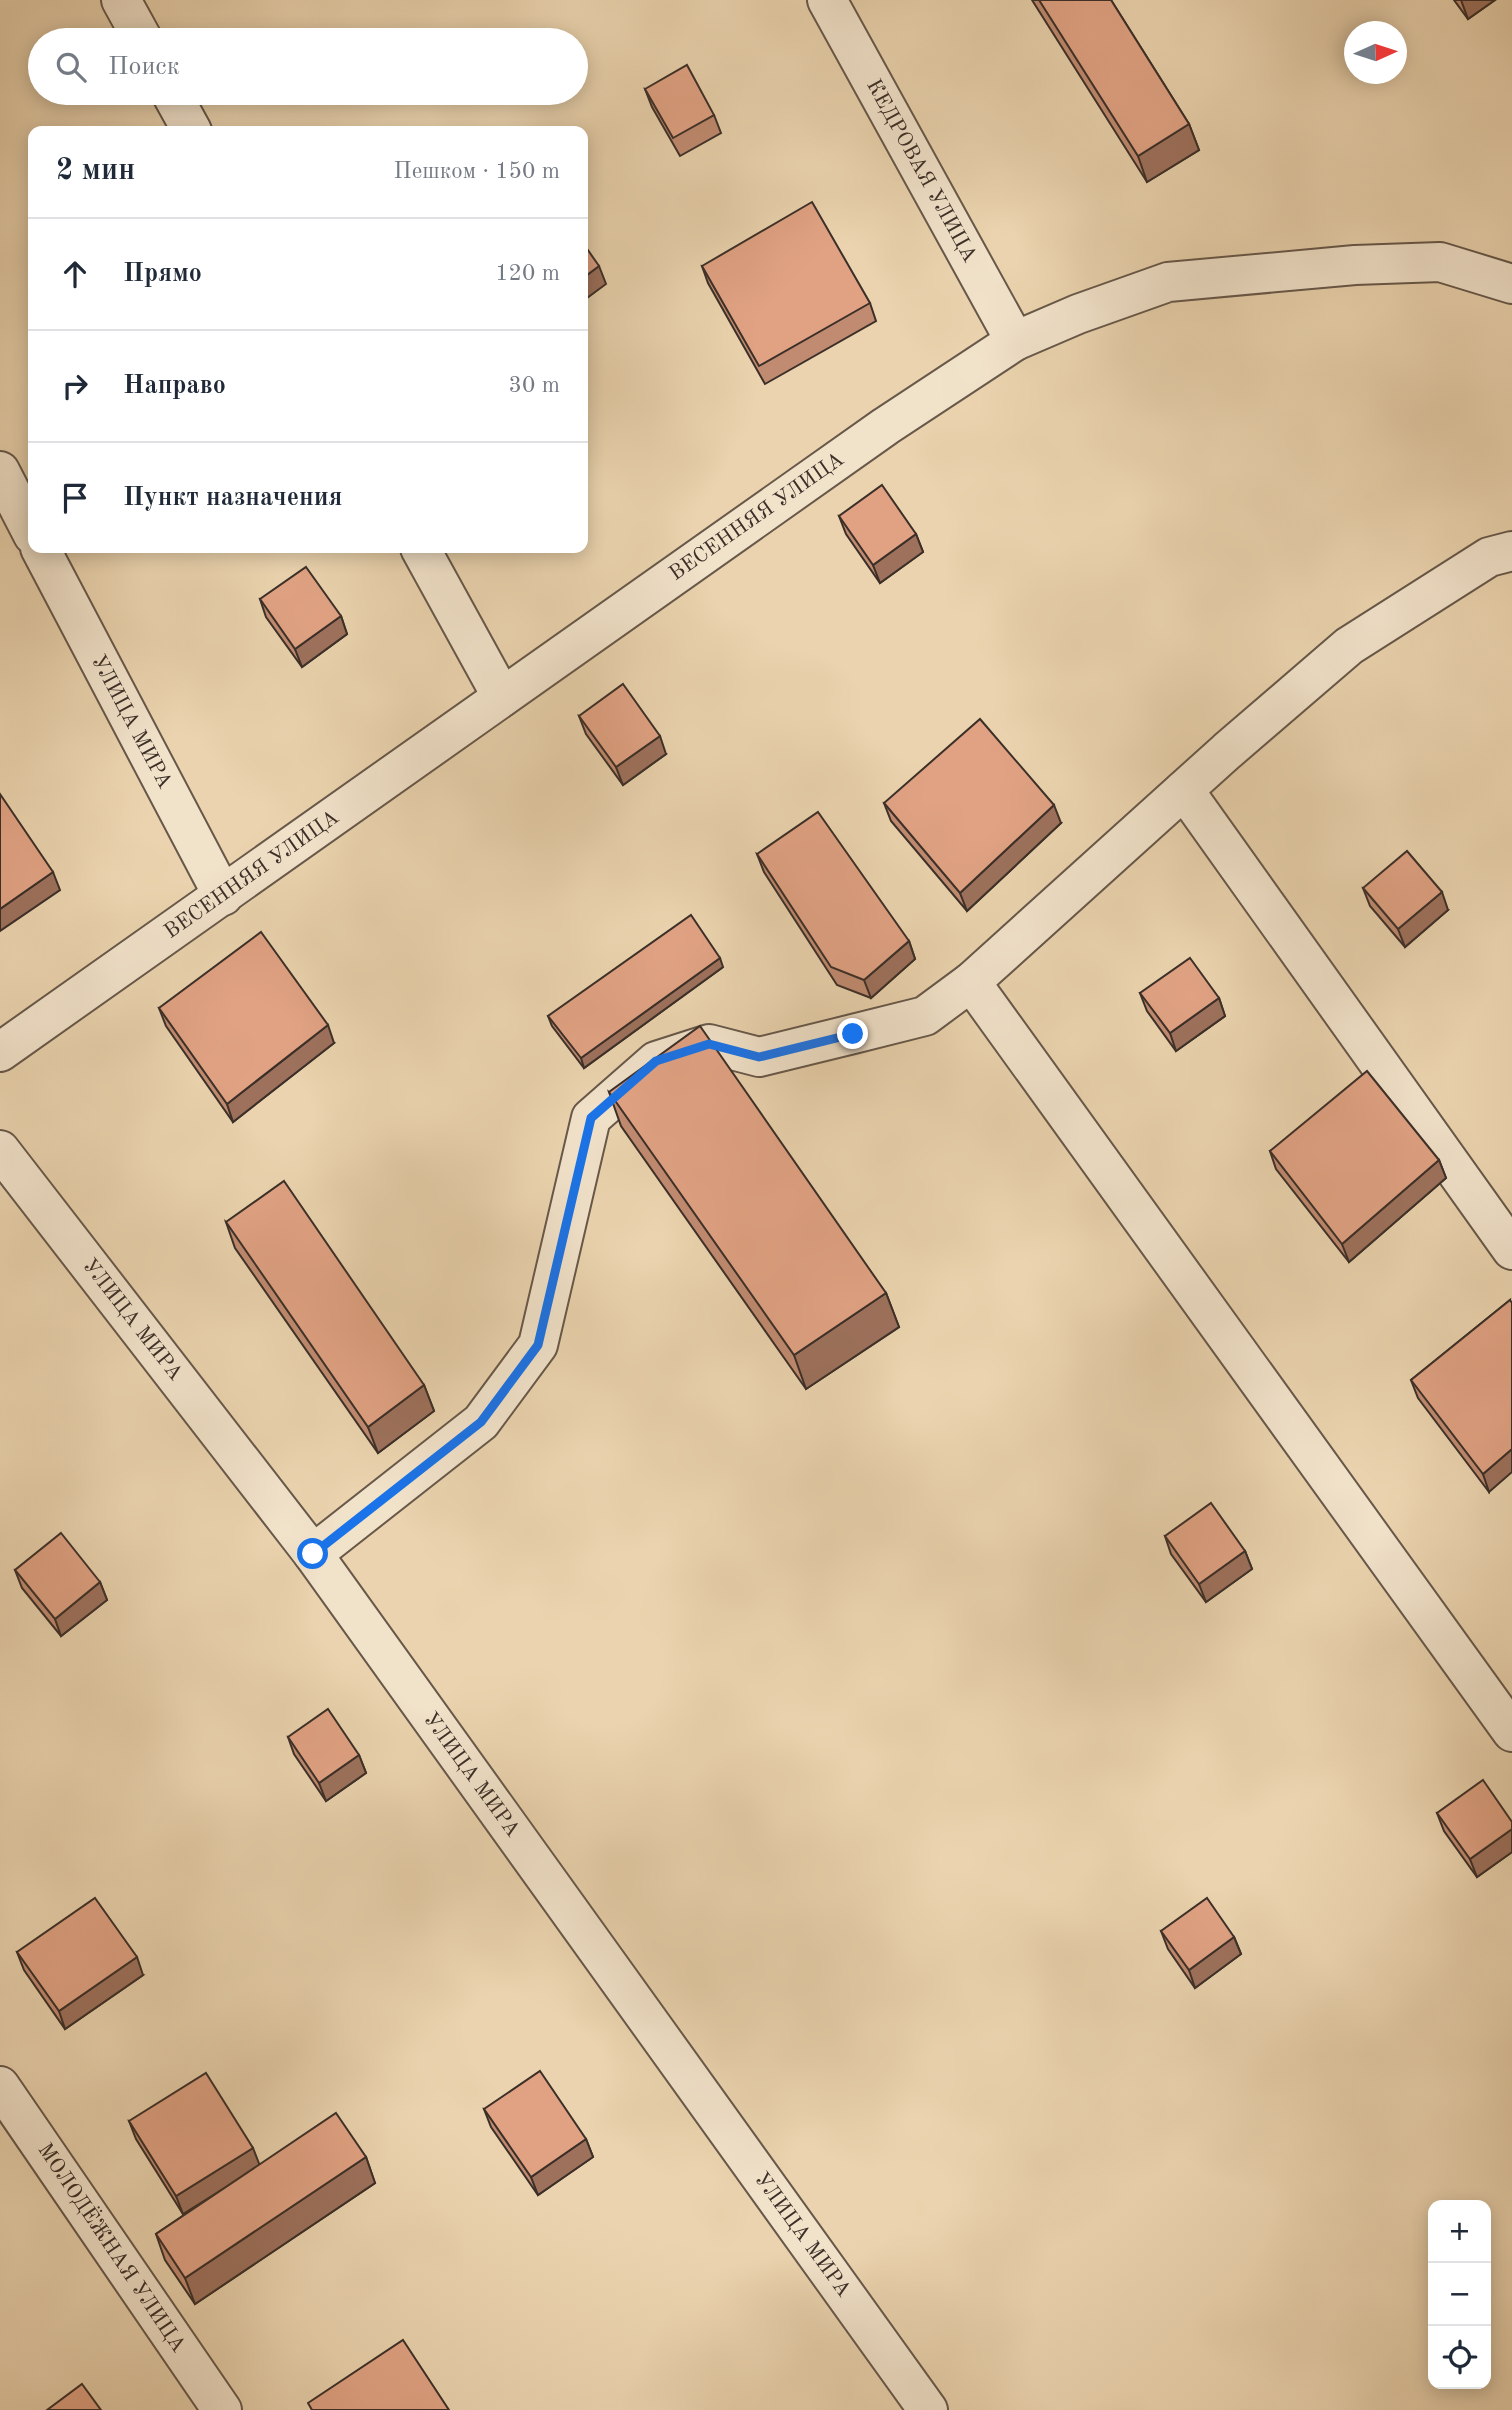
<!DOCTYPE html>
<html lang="ru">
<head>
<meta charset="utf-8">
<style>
  body { margin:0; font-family:"Old Standard TT",serif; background:#f6f6f7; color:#1f2937 }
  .controls { position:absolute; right:21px; bottom:21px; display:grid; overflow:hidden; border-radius:14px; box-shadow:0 4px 18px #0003 }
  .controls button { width:63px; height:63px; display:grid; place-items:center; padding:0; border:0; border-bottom:2px solid #e0e1e3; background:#fff; color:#1f2937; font:35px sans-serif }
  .compass { position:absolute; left:1344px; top:21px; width:63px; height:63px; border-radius:50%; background:#fff; box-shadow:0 4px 18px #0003; rotate:87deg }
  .stop { position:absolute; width:21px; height:21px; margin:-16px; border:5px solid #1a73e8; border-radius:50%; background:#fff }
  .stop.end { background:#1a73e8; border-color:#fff; box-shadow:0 2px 7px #0008 }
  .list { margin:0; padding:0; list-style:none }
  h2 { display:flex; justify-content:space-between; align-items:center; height:91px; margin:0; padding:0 28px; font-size:30px }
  h2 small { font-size:23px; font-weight:400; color:#747a83 }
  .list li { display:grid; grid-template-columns:46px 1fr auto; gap:21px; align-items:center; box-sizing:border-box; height:112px; padding:0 28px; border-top:2px solid #e0e1e3 }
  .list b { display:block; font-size:26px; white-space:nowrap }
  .list em { font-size:23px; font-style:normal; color:#747a83 }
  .icon { flex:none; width:38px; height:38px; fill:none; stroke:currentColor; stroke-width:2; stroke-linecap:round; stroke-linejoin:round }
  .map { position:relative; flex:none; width:1512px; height:2410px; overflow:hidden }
  .search { position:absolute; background:#fff; box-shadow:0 4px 18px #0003; left:28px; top:28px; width:560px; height:77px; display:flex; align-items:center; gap:18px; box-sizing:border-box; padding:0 24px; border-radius:38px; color:#747a83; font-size:26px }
  .panel { position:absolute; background:#fff; box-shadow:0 4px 18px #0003; left:28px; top:126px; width:560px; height:427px; border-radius:14px }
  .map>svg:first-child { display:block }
</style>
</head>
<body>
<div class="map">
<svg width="1512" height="2410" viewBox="0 0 1512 2410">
  <rect width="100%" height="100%" fill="#ead3ae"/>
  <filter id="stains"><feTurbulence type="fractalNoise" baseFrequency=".00286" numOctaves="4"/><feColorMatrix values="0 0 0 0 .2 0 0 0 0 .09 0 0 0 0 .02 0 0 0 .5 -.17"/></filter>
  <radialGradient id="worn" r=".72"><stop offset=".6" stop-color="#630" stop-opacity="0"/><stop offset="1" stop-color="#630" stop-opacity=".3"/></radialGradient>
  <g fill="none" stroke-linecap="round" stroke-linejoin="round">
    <g stroke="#67584a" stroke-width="42">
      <g id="minor">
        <polyline points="121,0 143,40"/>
        <polyline points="827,0 1015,341"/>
        <polyline points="171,93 192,131"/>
        <polyline points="0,471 33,535"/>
        <polyline points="40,548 223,896"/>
        <polyline points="420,548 502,697"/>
        <polyline points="1512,551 1489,557 1349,646 1227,751 971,982 1512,1732"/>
        <polyline points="1184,790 1512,1250"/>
        <polyline points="0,1052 886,426 1015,341 1078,314 1168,282 1355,265 1440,262 1512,284"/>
        <polyline points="0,1150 313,1554 928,2410"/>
        <polyline points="313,1554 481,1422 538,1345 591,1118 656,1061 709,1044 759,1057 853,1034 925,1016 971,982"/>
        <polyline points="0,2086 222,2410"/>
      </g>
    </g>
    <use href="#minor" stroke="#f1e2ca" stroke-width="38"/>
  </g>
  <g fill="#c18b71" stroke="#3b2f28" stroke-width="2">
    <polygon points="1032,0 1111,0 1189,124 1199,150 1147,182"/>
    <polygon points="1454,0 1495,0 1468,19"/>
    <polygon points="645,89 714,115 721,133 680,156 652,107"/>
    <polygon points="702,266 870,303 876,321 765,384 708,283"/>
    <polygon points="839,516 916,534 923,552 880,583 846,534"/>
    <polygon points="260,599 341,616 347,634 302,667 266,617"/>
    <polygon points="579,716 666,754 623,785 586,734"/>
    <polygon points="884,803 1061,823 967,911 891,821"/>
    <polygon points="757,854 909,941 915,959 871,998 837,985 764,872"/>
    <polygon points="1363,888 1448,910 1405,947 1370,906"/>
    <polygon points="723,967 584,1068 552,1026 548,1016"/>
    <polygon points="1140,993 1219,998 1225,1016 1176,1051 1147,1011"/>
    <polygon points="159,1008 334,1043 233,1122 166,1026"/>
    <polygon points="609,1092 886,1293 899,1327 806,1389 621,1126"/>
    <polygon points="1270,1151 1439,1160 1446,1178 1349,1262 1276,1169"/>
    <polygon points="226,1222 424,1385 434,1411 378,1453 235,1248"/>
    <polygon points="1510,1300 1489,1492 1418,1398 1411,1380"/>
    <polygon points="1165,1536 1245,1551 1252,1569 1206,1602 1171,1554"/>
    <polygon points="15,1570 100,1582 107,1600 61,1636 22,1588"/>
    <polygon points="288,1737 359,1755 366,1773 326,1801 294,1754"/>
    <polygon points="1437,1813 1512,1822 1512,1852 1477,1877 1444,1831"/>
    <polygon points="1161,1931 1234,1937 1241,1954 1195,1988 1168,1949"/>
    <polygon points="17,1952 143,1975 65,2029 24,1970"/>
    <polygon points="484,2109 586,2139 593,2157 538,2195 491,2127"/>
    <polygon points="129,2121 260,2165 366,2157 375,2183 195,2304 165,2260 156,2234 224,2188 183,2214 136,2139"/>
  </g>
  <g fill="#9d715c" stroke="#3b2f28" stroke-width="2">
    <polygon points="1461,0 1495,0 1468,19"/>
    <polygon points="1189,124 1199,150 1147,182 1138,156"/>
    <polygon points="599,266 606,284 583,301 583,278"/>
    <polygon points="916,534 923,552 880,583 873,565"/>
    <polygon points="341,616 347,634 302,667 295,649"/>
    <polygon points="660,736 666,754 623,785 616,767"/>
    <polygon points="1054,805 1061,823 967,911 960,893"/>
    <polygon points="53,872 60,890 0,931 0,909"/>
    <polygon points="1442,892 1448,910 1405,947 1398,929"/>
    <polygon points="909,941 915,959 871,998 864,980"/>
    <polygon points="720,958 723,967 584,1068 581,1058"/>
    <polygon points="1219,998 1225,1016 1176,1051 1170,1033"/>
    <polygon points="328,1025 334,1043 233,1122 227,1104"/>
    <polygon points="1439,1160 1446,1178 1349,1262 1342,1244"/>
    <polygon points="886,1293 899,1327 806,1389 794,1355"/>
    <polygon points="424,1385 434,1411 378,1453 368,1427"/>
    <polygon points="1512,1449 1512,1472 1489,1492 1483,1474"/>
    <polygon points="1245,1551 1252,1569 1206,1602 1199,1584"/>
    <polygon points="100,1582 107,1600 61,1636 55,1619"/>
    <polygon points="359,1755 366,1773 326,1801 319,1783"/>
    <polygon points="1512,1829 1512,1852 1477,1877 1470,1859"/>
    <polygon points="1234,1937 1241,1954 1195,1988 1189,1970"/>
    <polygon points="137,1957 143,1975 65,2029 59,2011"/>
    <polygon points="586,2139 593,2157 538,2195 531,2177"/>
    <polygon points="253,2148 260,2166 183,2214 176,2196"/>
    <polygon points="366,2157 375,2183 195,2304 185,2278"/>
  </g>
  <g fill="#e0a283" stroke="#3b2f28" stroke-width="2">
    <polygon points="1039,0 1111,0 1189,124 1138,156"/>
    <polygon points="687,65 714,115 673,138 645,89"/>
    <polygon points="812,202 870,303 759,366 702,266"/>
    <polygon points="583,243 599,266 583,278"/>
    <polygon points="882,485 916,534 873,565 839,516"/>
    <polygon points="306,567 341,616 295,649 260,599"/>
    <polygon points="623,684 660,736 616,767 579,716"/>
    <polygon points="980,719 1054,805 960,893 884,803"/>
    <polygon points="0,794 53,872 0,909"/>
    <polygon points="818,812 909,941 864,980 831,967 757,854"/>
    <polygon points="1407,851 1442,892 1398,929 1363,888"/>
    <polygon points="691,915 720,958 581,1058 548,1016"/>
    <polygon points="261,932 328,1025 227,1104 159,1008"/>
    <polygon points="1190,958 1219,998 1170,1033 1140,993"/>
    <polygon points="700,1026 886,1293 794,1355 609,1092"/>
    <polygon points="1367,1071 1439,1160 1342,1244 1270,1151"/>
    <polygon points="284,1181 424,1385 368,1427 226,1222"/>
    <polygon points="1510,1300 1512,1303 1512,1449 1483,1474 1411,1380"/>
    <polygon points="1211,1503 1245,1551 1199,1584 1165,1536"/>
    <polygon points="61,1533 100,1582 55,1619 15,1570"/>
    <polygon points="328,1709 359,1755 319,1783 288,1737"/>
    <polygon points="1483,1780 1512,1822 1512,1829 1470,1859 1437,1813"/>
    <polygon points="95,1898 137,1957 59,2011 17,1952"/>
    <polygon points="1207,1898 1234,1937 1189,1970 1161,1931"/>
    <polygon points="540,2071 586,2139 531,2177 484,2109"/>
    <polygon points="206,2073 253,2148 176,2196 129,2121"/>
    <polygon points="336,2113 366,2157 185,2278 156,2234"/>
    <polygon points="403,2340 449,2410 312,2410 308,2403"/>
    <polygon points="82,2384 101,2410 47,2410"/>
  </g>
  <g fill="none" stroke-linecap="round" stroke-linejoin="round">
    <polyline stroke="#1a73e8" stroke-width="9" points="313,1554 481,1422 538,1345 591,1118 656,1061 709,1044 759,1057 853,1034"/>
  </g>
  <g text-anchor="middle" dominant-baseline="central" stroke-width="6" stroke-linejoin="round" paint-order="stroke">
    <g font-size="21" fill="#3b2f28" stroke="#f1e2ca">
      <text transform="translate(921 171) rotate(61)">КЕДРОВАЯ УЛИЦА</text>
      <text transform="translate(757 517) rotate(-35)">ВЕСЕННЯЯ УЛИЦА</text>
      <text transform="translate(131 722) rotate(62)">УЛИЦА МИРА</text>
      <text transform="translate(252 875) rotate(-35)">ВЕСЕННЯЯ УЛИЦА</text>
      <text transform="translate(132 1320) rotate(52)">УЛИЦА МИРА</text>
      <text transform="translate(471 1775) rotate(54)">УЛИЦА МИРА</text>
      <text transform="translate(802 2235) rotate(54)">УЛИЦА МИРА</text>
      <text transform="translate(111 2248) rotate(56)">МОЛОДЁЖНАЯ УЛИЦА</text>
    </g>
  </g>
  <rect width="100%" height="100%" filter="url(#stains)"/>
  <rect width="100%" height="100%" fill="url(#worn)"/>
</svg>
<div class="controls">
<button>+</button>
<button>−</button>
<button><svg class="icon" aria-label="locate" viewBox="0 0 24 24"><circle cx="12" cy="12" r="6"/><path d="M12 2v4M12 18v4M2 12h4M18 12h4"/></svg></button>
</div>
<svg class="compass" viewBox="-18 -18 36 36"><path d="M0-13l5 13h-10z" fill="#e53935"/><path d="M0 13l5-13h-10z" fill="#747a83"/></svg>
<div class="stop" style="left:313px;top:1554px"></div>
<div class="stop end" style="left:853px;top:1034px"></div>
<div class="search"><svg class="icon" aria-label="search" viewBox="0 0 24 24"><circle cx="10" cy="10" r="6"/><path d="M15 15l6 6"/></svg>Поиск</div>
<section class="panel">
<h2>2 мин<small>Пешком · 150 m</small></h2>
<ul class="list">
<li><svg class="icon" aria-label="ahead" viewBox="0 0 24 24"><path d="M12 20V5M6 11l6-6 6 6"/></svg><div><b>Прямо</b></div><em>120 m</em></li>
<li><svg class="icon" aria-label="right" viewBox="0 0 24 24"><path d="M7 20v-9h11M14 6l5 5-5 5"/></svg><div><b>Направо</b></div><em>30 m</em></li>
<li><svg class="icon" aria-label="arrive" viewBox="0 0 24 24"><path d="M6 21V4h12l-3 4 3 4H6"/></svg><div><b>Пункт назначения</b></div></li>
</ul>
</section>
</div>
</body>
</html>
